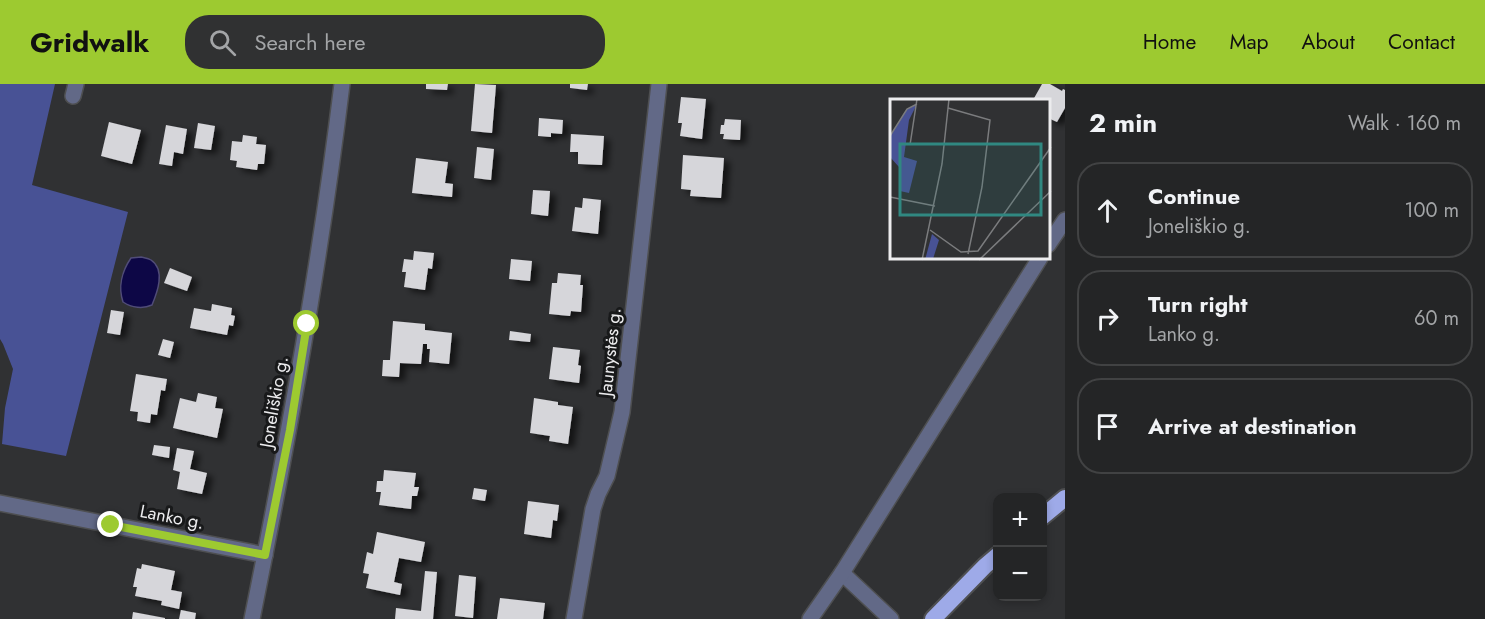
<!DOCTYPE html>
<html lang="en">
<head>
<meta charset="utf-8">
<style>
  body { margin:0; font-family:Jost,sans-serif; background:#303132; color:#f1f3f6 }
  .controls { position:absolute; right:18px; bottom:18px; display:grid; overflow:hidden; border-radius:12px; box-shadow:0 3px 9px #0003 }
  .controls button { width:54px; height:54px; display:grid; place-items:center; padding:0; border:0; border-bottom:2px solid #414243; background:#242526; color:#f1f3f6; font:30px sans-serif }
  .stop { position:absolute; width:18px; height:18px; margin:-14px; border:4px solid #9dca30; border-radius:50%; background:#fff }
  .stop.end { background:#9dca30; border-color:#fff; box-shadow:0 2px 6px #0008 }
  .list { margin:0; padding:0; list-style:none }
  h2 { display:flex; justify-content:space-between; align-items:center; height:78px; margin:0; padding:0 24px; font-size:26px }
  h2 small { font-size:20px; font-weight:400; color:#a3a5a7 }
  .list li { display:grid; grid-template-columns:39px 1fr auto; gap:18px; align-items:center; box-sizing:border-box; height:96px; margin:0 12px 12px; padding:0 12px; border:2px solid #414243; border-radius:24px }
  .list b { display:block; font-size:22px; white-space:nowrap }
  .list p { margin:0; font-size:20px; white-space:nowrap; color:#a3a5a7 }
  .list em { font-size:20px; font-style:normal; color:#a3a5a7 }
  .icon { flex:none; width:33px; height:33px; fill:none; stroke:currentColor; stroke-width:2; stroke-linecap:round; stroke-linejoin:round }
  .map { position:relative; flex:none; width:1065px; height:535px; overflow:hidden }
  header { display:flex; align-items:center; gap:36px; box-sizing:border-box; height:84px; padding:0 30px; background:#9dca30; color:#111 }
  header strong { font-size:28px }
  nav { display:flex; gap:33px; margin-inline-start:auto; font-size:21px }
  .search { width:420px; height:54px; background:#303132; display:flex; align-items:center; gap:15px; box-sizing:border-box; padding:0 21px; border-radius:24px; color:#a3a5a7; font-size:22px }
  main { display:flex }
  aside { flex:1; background:#242526 }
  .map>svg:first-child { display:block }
</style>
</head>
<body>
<header>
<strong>Gridwalk</strong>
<div class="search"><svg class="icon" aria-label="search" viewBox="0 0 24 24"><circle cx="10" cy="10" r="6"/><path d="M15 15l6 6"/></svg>Search here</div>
<nav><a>Home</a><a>Map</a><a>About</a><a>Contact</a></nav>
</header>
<main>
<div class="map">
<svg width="1065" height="535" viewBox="0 0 1065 535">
  <defs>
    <filter id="shadow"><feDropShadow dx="6" dy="4" stdDeviation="3" flood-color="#0009"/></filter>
  </defs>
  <rect width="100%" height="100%" fill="#303133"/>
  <polygon fill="#485295" points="0,0 55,0 32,101 128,128 66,372 2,360 5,324 13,285 3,260 0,255"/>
  <path fill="#0d0746" stroke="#504c78" stroke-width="1.5" d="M141,173C145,174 148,174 151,176C166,186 157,209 152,221C143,225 132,224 123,218C118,203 122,187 131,174Z"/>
  <g fill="#d6d6da" filter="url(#shadow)">
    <polygon points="426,0 448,0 447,6 426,5"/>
    <polygon points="475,0 496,1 492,49 471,47"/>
    <polygon points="570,0 588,0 587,6 570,4"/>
    <polygon points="1042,0 1050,0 1062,7 1063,5 1065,6 1065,24 1057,38 1048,34 1048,16 1033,16"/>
    <polygon points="681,13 706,15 702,55 680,52 682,39 678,39"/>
    <polygon points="539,34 563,36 562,50 551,49 551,53 538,52"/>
    <polygon points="725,35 741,36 740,56 723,55 724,50 720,50 721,41 724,41"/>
    <polygon points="109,38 141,46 132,80 101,72"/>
    <polygon points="198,39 215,42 211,66 194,64"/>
    <polygon points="166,41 187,45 183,70 174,68 172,82 159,80"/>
    <polygon points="571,50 604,52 602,81 578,80 578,68 570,68"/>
    <polygon points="243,51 257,53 256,60 266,61 264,80 258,80 257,86 236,83 237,77 230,76 232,57 242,58"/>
    <polygon points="477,63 494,65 491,96 474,94"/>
    <polygon points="683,71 724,74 721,114 690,112 691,106 681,105"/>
    <polygon points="416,74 448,78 445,99 453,100 452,113 412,109"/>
    <polygon points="533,106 550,107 548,132 531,130"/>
    <polygon points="583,114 601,116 598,150 572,147 575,123 582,124"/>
    <polygon points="414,167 434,169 432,185 428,184 425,206 404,203 406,188 402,188 404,175 413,176"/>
    <polygon points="511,175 532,177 530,197 509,195"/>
    <polygon points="170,184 192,193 187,207 164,199"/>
    <polygon points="558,189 581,191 580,201 583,201 581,228 571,227 570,232 549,230 552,199 557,199"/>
    <polygon points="212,220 232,224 231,231 235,232 233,242 229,241 227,251 190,244 194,224 211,227"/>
    <polygon points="111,226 124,228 120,251 107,249"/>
    <polygon points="393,237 425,240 425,246 452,249 449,280 429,278 430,265 427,265 427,260 423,260 421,280 400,279 399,293 382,292 383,276 390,276"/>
    <polygon points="510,247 531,250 530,258 509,256"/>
    <polygon points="163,255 174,258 170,274 158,271"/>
    <polygon points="553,263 580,266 578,281 581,282 579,299 549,295"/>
    <polygon points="136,290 167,295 165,307 161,306 157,331 151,330 150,339 137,337 138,328 130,327"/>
    <polygon points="198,309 217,313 215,324 223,325 217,354 173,344 180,314 196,318"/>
    <polygon points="534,314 558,318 558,321 573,323 568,360 549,357 550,352 530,349"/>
    <polygon points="154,361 170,363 169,374 152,371"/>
    <polygon points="177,364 194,367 190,385 207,389 202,410 177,405 180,388 173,386"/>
    <polygon points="384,386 416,389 414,403 419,403 417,412 412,412 411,425 379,421 381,408 376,408 377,397 383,397"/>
    <polygon points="474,404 487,406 485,417 472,415"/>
    <polygon points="528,417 559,421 557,437 553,436 551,454 524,450"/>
    <polygon points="377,448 425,458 421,478 399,474 394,498 402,500 400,511 366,504 369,490 363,489 367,468 373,470"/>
    <polygon points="142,480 175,487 171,506 182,508 179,525 161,521 162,517 135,512 137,503 133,503 137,484 141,485"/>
    <polygon points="425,487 437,488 433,535 395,535 396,524 421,527"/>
    <polygon points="459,491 476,493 473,534 455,532"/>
    <polygon points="500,514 545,519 543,535 497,535"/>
    <polygon points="181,526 196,529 195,535 179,535"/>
    <polygon points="133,528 165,534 165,535 132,535"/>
  </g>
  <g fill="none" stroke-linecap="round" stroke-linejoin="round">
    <g stroke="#4e4f51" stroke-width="18">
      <g id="minor">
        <polyline points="73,12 76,0"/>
        <polyline points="1048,161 1065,136"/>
        <polyline points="0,419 265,471"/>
        <polyline points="842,489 891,535"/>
        <path d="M252,535C288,358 320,180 342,0"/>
        <polyline points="574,535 593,425 598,410 607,392 622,328 659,0"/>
        <polyline points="810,535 842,489 1040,174"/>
      </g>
    </g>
    <g stroke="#4e4f51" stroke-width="20">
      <g id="trunk">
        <polyline points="1042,433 1065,414"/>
        <polyline points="933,535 985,482 998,471"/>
      </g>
    </g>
    <use href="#minor" stroke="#626987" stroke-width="15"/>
    <use href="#trunk" stroke="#9eaae8" stroke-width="16"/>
  </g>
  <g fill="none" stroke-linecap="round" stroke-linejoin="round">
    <polyline stroke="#9dca30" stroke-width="8" points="111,441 265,471 290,346 307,240"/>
  </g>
  <g text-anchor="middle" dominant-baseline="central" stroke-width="6" stroke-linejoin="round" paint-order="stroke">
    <g font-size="18" fill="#ececee" stroke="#18191a">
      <text transform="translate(610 268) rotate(-84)">Jaunystės g.</text>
      <text transform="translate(274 318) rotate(-80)">Joneliškio g.</text>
      <text transform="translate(172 433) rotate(11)">Lanko g.</text>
    </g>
  </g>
  <g transform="translate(890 15)">
    <rect width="160" height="160" fill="#303133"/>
    <path d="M27,5L19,21L14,58L27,62L19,94L10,92L9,68L0,58V37L17,10ZM42,135L49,141L43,160L35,161Z" fill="#485295"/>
    <path fill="none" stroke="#7b7c7e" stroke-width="1.5" d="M58,9L100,21L92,88L78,155M0,37L17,10L27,5M20,46L27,0M0,98L45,107M40,131L71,153L88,152L161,48M32,161L52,65L59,0M89,161L161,92"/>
    <path fill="#308881" fill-opacity="0.15" stroke="#308881" stroke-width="3" d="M10,45H151V116H10Z"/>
    <rect width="160" height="160" fill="none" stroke="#ececee" stroke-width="3"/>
  </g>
</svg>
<div class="controls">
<button>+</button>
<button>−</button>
</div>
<div class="stop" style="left:307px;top:240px"></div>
<div class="stop end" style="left:111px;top:441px"></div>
</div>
<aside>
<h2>2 min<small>Walk · 160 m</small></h2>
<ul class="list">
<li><svg class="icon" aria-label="ahead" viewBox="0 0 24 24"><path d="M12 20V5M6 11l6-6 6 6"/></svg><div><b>Continue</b><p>Joneliškio g.</p></div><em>100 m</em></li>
<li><svg class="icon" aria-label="right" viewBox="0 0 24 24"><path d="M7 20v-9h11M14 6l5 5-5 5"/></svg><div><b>Turn right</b><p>Lanko g.</p></div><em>60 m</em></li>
<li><svg class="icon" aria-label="arrive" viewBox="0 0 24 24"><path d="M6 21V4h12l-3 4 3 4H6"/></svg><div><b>Arrive at destination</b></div></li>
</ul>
</aside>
</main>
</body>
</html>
